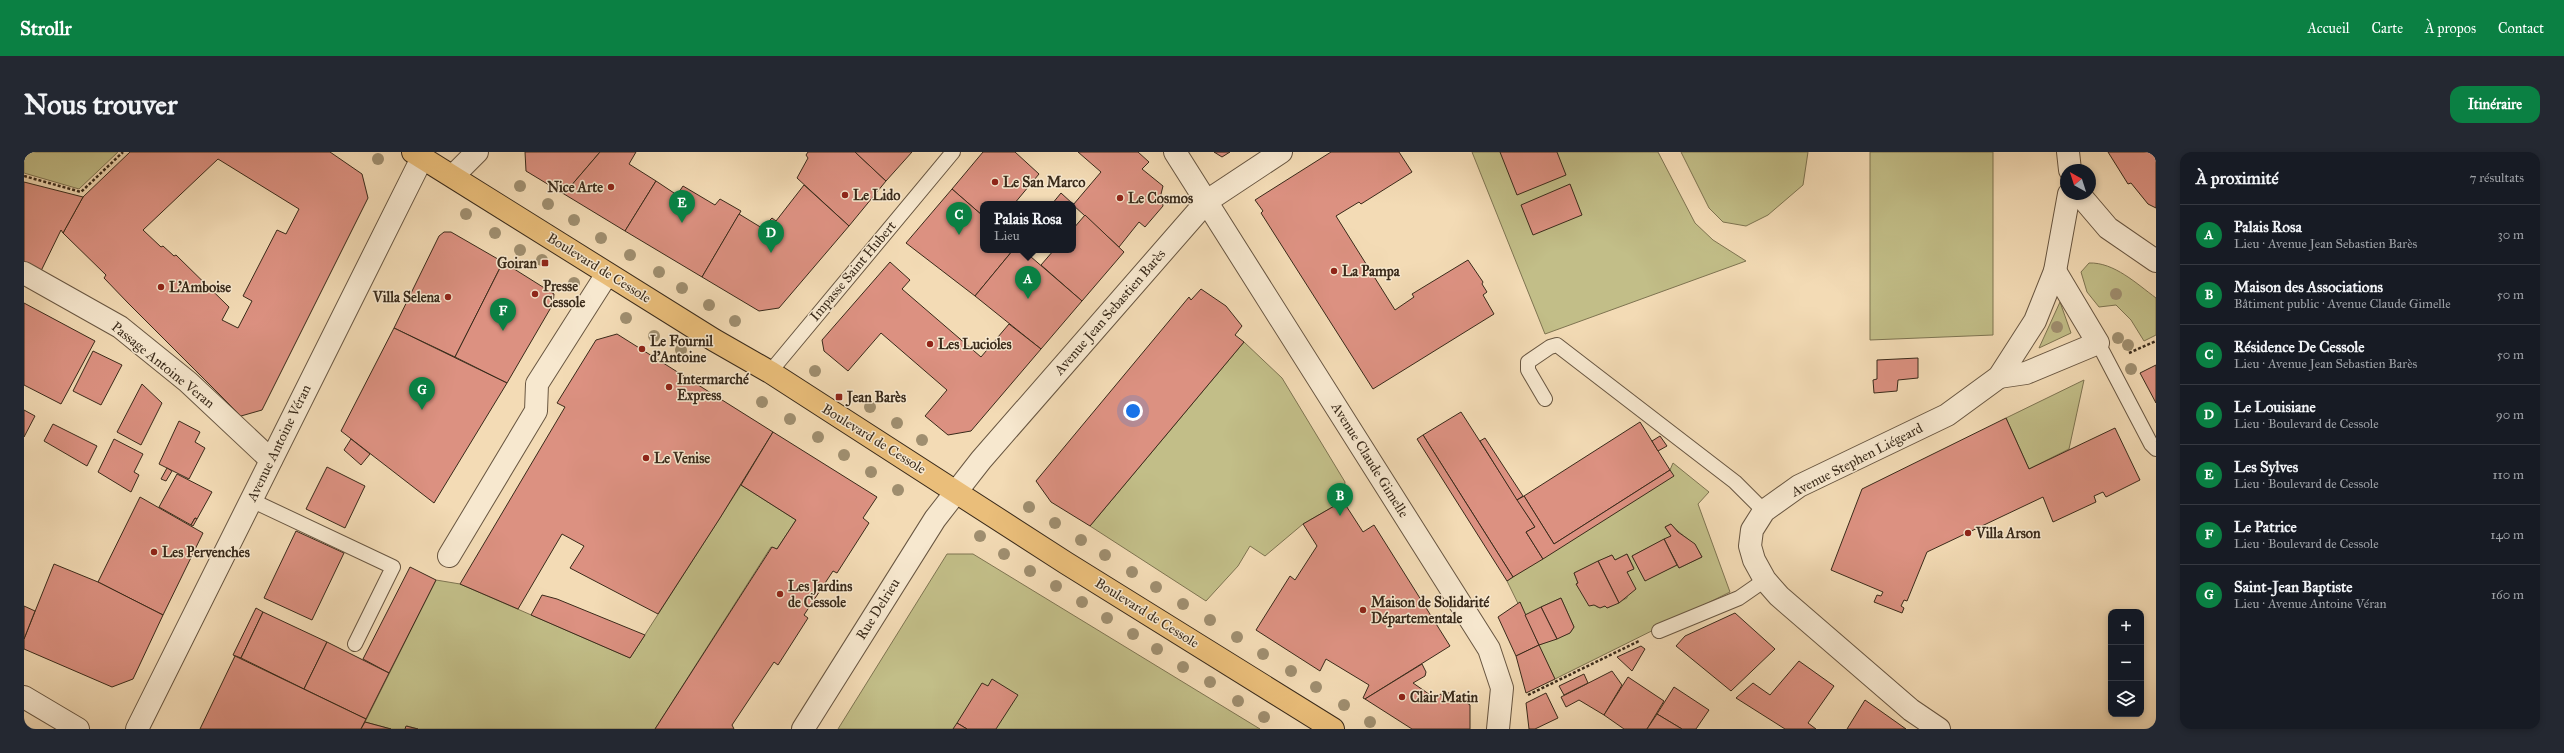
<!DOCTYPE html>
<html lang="fr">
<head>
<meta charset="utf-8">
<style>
  body { margin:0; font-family:"IM FELL Great Primer",serif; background:#242831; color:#f1f3f6 }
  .controls { position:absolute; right:12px; bottom:12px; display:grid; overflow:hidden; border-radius:8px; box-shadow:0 2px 6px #0003 }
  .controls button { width:36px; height:36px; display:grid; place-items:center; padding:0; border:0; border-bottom:1px solid #363941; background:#171b24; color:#f1f3f6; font:20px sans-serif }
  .compass { position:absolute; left:2036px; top:12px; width:36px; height:36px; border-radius:50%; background:#171b24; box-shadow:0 2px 6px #0003; rotate:321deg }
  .you { position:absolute; left:1109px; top:259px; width:14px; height:14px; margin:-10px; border:3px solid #fff; border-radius:50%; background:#1a73e8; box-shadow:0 0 0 6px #1a73e833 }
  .badge { display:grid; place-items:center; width:26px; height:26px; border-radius:50%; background:#0b8043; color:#fff; font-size:13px; font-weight:700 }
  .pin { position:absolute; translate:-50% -33px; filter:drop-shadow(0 1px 2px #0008) }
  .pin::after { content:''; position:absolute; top:21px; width:14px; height:12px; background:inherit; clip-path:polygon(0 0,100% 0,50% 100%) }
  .popup { position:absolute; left:956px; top:49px; width:96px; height:52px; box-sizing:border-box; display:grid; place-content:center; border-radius:8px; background:#171b24; filter:drop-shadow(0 1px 3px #0005); font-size:13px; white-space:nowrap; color:#9ea1a6 }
  .popup b { font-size:15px; color:#f1f3f6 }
  .popup::after { content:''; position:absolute; left:50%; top:100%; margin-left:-8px; border:8px solid transparent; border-top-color:#171b24 }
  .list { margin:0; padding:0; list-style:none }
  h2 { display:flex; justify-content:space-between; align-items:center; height:52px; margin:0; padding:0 16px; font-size:17px }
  h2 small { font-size:13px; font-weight:400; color:#9ea1a6 }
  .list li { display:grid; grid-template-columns:26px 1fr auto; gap:12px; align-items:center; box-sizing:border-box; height:60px; padding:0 16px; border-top:1px solid #363941 }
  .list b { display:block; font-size:15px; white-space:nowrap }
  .list p { margin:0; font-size:13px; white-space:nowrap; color:#9ea1a6 }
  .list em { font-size:13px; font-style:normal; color:#9ea1a6 }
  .icon { flex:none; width:22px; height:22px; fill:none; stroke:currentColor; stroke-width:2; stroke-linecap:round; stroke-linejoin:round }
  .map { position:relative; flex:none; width:2132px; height:577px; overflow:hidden; border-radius:12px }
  header { display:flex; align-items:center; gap:24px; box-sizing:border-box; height:56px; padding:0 20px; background:#0b8043; color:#fff }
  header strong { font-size:19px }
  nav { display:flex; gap:22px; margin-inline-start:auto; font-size:14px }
  .intro { display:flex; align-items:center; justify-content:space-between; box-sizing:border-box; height:96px; padding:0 24px }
  h1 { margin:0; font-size:28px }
  .button { padding:10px 18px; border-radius:12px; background:#0b8043; color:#fff; font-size:14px; font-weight:700 }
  main { display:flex; gap:24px; padding:0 24px }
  aside { flex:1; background:#171b24; border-radius:12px; box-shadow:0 2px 6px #0003 }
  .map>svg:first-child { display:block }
</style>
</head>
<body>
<header>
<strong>Strollr</strong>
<nav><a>Accueil</a><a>Carte</a><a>À propos</a><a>Contact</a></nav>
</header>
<div class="intro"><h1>Nous trouver</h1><a class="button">Itinéraire</a></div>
<main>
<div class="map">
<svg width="2132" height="577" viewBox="0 0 2132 577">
  <rect width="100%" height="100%" fill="#f3dbb5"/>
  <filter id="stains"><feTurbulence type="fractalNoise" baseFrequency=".005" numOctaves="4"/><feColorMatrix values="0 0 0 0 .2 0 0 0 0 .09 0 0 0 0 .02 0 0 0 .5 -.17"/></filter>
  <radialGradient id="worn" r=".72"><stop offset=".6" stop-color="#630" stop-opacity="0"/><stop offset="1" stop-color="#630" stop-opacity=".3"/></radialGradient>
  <g fill="#c2be88" stroke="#7e7451" fill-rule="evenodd">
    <polygon points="0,0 94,0 55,37 0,21"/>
    <polygon points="1448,0 1634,0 1671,71 1689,88 1722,109 1521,182"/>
    <polygon points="1657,0 1784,0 1779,33 1744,63 1722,74 1699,70 1685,56"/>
    <polygon points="1846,0 1969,0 1969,183 1846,188"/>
    <path d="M2065,111C2090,110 2113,132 2132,146V183L2120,189L2107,168L2092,153L2075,155L2063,140L2057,120Z"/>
    <polygon points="2036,150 2047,181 2015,196"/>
    <polygon points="1220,190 1258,226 1321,330 1319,349 1279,372 1241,404 1226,394 1214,414 1182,449 1066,374"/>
    <polygon points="2060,228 2045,297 2005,317 1982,266"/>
    <path d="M1649,311L1685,340L1674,352L1706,440L1531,527L1483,429L1646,318ZM1647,372C1659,386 1669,387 1678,405L1655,416L1653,413L1621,428L1608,404L1647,384L1641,375ZM1603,402L1610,416L1603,420V446L1583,456L1581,454L1573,455L1552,432L1554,431L1550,421L1588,403L1591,408ZM1537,446L1550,475L1546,481L1515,493L1517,455Z"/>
    <polygon points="717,333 772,368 753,397 747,395 631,577 394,577 383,574 381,577 367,577 341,570 412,428 436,432 606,506"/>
    <polygon points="923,402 949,402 1236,577 814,577"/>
  </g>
  <g fill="#dc9181" stroke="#392a1a" fill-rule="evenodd">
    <path d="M106,0H306L338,22L344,46L238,258L217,264L104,151L80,126L82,123L39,81L59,45ZM194,7L275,57L262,82L253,78L219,144L228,149L214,176L198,168L205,155L152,103L150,104L139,94L137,95L119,78Z"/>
    <polygon points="501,0 576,0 540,42 502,19"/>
    <polygon points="576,0 612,0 605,12 632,29 601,79 540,42"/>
    <polygon points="784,0 831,0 862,29 825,74 773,26 784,6 782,3"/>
    <polygon points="831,0 888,0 862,29"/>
    <polygon points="959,0 991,0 1015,22 990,52 959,52 959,64 928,37"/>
    <polygon points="1054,0 1114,0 1125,10 1118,17 1139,34 1137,42 1139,54 1121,75 1115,70 1095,95 1049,53 1077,20"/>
    <polygon points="1190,0 1206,0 1198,5"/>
    <polygon points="1307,0 1375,0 1388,20 1337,52 1335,50 1312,64 1371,158 1390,145 1388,142 1444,108 1459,130 1458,132 1463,140 1459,143 1470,162 1349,237 1237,61 1239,59 1231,48"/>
    <polygon points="1476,0 1533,0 1542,23 1493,43"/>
    <polygon points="2084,0 2132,0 2132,56 2124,52 2107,31 2104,32"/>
    <polygon points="632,29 653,43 659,34 691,53 696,47 717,59 678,125 601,79"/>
    <polygon points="0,30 59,45 39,81 37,78 16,121 0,112"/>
    <polygon points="1546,32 1558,63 1509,83 1497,53"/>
    <polygon points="780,33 825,74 755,156 735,159 678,125 715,62 738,76 748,66 752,69"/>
    <polygon points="928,37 959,64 959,98 989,98 951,144 882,91"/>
    <polygon points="1037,41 1049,52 1028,52"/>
    <polygon points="1061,63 1100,100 1058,149 1017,113 1030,98 1049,98 1049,77"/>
    <polygon points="420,80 427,80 479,110 431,205 370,176 415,84"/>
    <polygon points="989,98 999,98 1058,149 1017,197 951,144"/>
    <polygon points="999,98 1010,98 1005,103"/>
    <polygon points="479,110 530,142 529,152 483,231 431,205"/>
    <polygon points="866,110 886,128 878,137 957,205 985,172 1017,197 947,279 924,283 901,264 923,238 857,181 824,219 800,199 798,188"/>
    <polygon points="1177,137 1202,154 1218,174 1211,183 1220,190 1066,374 1027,350 1012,329 1165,145 1167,148"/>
    <polygon points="0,151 71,189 37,252 0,233"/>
    <polygon points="370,176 483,231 410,351 317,279"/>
    <polygon points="593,182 749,280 696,366 634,462 546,416 560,394 538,382 494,457 436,432 541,255 533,251 572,188"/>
    <polygon points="69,199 98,213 77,253 49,239"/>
    <polygon points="1894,206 1894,226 1874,228 1873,239 1850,241 1849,228 1853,227 1853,208"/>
    <polygon points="2132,213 2132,251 2116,221"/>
    <polygon points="118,232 138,251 117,293 93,280"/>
    <polygon points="0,258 11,264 0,285"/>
    <polygon points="1437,260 1511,375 1502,380 1519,407 1489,425 1399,283"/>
    <polygon points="1982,266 2005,317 2091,276 2116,328 2082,345 2079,340 2070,344 2072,350 2029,370 2019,345 1903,400 1883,449 1880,448 1877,454 1880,456 1878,461 1850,450 1853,443 1857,444 1859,440 1807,418 1838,337"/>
    <polygon points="155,269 176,280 171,290 181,296 165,327 135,312"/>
    <polygon points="1616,270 1646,318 1530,392 1500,344"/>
    <polygon points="29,272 73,294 63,314 20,289"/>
    <polygon points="749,280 853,345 839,366 845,371 813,421 809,419 780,463 784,466 754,513 750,510 708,573 710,577 631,577 748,395 753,397 772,368 717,333"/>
    <polygon points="1399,283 1489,425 1483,429 1393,287"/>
    <polygon points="1636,284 1643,294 1634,299 1628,289"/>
    <polygon points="1461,286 1499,344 1493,348 1456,289"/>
    <polygon points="90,287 119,302 110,320 115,323 107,340 74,320"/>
    <polygon points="327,287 346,302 337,313 320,298"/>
    <polygon points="303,315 341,334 321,376 282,357"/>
    <polygon points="143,316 148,319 142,329 137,327"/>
    <polygon points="1646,318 1650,324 1519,407 1502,380 1511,375 1493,348 1500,344 1530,392"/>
    <polygon points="153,322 188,340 173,367 171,366 167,373 135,355"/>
    <polygon points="116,345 179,381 139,463 74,430"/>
    <polygon points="1319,349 1339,380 1350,373 1426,494 1341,547 1339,546 1345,533 1302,507 1296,519 1232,478 1266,424 1271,428 1293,394 1279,372"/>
    <polygon points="171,366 173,367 169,374 167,373"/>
    <polygon points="1647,372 1654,380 1671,392 1678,405 1655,416 1640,387 1647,384 1641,375"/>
    <polygon points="272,379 320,401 288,468 240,446"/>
    <polygon points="1640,387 1653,413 1621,429 1608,404"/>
    <polygon points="1603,402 1610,417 1603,420 1612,437 1595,451 1574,409 1588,403 1591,408"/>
    <polygon points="1574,409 1595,451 1583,456 1581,454 1576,456 1570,453 1565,454 1552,432 1554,431 1550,421"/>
    <polygon points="30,412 74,430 139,463 109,527 88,535 0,497 0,487"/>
    <polygon points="386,415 412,428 365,521 339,507"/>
    <polygon points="518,443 533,447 621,483 606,506 507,463"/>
    <polygon points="1537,446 1550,475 1546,481 1533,487 1517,455"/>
    <polygon points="1496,450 1515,493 1492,504 1474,465"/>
    <polygon points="0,454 11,459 0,487"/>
    <polygon points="1517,455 1533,487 1515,493 1501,463"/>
    <polygon points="232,456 239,460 217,506 209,503"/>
    <polygon points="239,460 303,490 280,537 217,506"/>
    <polygon points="1711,461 1751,497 1707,539 1652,494 1661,484"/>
    <polygon points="303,490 365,521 342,567 280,537"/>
    <polygon points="1515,493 1531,527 1502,541 1492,504"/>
    <polygon points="1617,494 1621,497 1608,519 1593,505"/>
    <polygon points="211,504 342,567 337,577 176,577"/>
    <polygon points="1775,509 1810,534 1784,571 1792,577 1761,577 1712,546 1729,531 1746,543"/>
    <polygon points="1398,512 1402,520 1401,524 1389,531 1412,547 1416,542 1419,544 1421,541 1429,541 1446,553 1446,577 1388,577 1341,547"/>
    <polygon points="1588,519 1598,533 1580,563 1555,548 1542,555 1537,545"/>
    <polygon points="1560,522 1564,531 1540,543 1535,534"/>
    <polygon points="1604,525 1640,549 1623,577 1600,577 1580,563"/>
    <polygon points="968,527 994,543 972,577 943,577 933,571 958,531 964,534"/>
    <polygon points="1650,535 1685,558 1672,577 1658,577 1633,562"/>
    <polygon points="1522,541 1534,566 1511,577 1505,577 1502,551"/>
    <polygon points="1841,548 1882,577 1823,577"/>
    <polygon points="1633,562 1658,577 1623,577"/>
    <polygon points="341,570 367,577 337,577"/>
    <polygon points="933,571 943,577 929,577"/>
    <polygon points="382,574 394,577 381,577"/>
  </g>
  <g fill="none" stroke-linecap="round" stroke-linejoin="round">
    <g stroke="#685641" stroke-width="16">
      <g id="service">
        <polyline points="2074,191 2127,292 2132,297"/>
        <polyline points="746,220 929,0"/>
        <polyline points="1521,247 1504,218 1504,210 1526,195 1533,193 1711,330 1740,359"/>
        <polyline points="227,348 369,415 331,492"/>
        <polyline points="1635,479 1715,446 1741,428"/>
      </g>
    </g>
    <g stroke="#685641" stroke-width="24">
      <g id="minor">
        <polyline points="1151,0 1465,497 1478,536 1474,577"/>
        <polyline points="2044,0 2046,18"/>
        <polyline points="429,24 453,0"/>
        <polyline points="2055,42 2084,76 2132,109"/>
        <polyline points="0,121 96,175 164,230 247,308"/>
        <polyline points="1975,225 2002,221 2074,191 2031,119"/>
        <polyline points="425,404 512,259 513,232 583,122"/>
        <polyline points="113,577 398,6"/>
        <polyline points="779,577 911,367 957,308 1183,49 1257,0"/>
        <polyline points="1915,577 1887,558 1755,444 1741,428 1730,408 1726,394 1728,378 1740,359 1775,334 1923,263 1975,225 2011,169 2031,119 2045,42"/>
      </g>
    </g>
    <g stroke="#685641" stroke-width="24">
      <polyline id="tertiary" points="0,545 54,577"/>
    </g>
    <g stroke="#392a1a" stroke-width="24">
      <polyline id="primary" points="389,0 690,188 746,220 1042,411 1309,577"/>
    </g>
    <g stroke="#392a1a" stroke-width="2.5" stroke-dasharray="3 2" stroke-linecap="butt">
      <polyline points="0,24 57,40 99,0"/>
      <polyline points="2105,201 2132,189"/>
      <polyline points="1504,543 1615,489"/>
    </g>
    <use href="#service" stroke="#f7e8cf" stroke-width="14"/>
    <use href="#minor" stroke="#f7e8cf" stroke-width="22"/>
    <use href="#tertiary" stroke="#f7e8cf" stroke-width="22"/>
    <use href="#primary" stroke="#eabe7a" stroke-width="22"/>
  </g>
  <g fill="#9f8e6f">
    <circle cx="354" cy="7" r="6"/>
    <circle cx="496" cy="34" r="6"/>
    <circle cx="524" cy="52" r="6"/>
    <circle cx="442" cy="62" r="6"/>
    <circle cx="550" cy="68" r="6"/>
    <circle cx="471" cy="81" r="6"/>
    <circle cx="577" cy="86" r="6"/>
    <circle cx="496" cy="98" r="6"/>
    <circle cx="606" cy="103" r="6"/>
    <circle cx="518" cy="108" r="6"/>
    <circle cx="635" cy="120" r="6"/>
    <circle cx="550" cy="131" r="6"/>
    <circle cx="658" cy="136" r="6"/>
    <circle cx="2092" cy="142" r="6"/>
    <circle cx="685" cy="153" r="6"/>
    <circle cx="602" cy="166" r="6"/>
    <circle cx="711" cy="169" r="6"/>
    <circle cx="2033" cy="175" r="6"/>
    <circle cx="630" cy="184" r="6"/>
    <circle cx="2094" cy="186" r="6"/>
    <circle cx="2104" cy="193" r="6"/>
    <circle cx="657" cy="198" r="6"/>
    <circle cx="2107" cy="217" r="6"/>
    <circle cx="791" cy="219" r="6"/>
    <circle cx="738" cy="250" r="6"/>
    <circle cx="846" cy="255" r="6"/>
    <circle cx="766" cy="267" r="6"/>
    <circle cx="873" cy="271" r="6"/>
    <circle cx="794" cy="285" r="6"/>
    <circle cx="898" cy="288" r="6"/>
    <circle cx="820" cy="303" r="6"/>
    <circle cx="847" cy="320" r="6"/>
    <circle cx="874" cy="338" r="6"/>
    <circle cx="1005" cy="355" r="6"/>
    <circle cx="1031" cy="371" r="6"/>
    <circle cx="956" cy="384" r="6"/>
    <circle cx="1057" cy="388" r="6"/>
    <circle cx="980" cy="402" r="6"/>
    <circle cx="1081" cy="403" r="6"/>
    <circle cx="1006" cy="419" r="6"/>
    <circle cx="1108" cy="420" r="6"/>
    <circle cx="1032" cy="434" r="6"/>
    <circle cx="1132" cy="435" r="6"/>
    <circle cx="1058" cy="450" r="6"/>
    <circle cx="1159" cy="452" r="6"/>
    <circle cx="1083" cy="466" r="6"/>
    <circle cx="1186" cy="468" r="6"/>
    <circle cx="1109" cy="482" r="6"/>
    <circle cx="1213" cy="485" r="6"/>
    <circle cx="1133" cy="497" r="6"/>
    <circle cx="1239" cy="502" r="6"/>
    <circle cx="1159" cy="515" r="6"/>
    <circle cx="1267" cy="519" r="6"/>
    <circle cx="1186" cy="530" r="6"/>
    <circle cx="1292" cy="535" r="6"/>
    <circle cx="1214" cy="549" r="6"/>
    <circle cx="1320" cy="553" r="6"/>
    <circle cx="1240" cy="565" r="6"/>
    <circle cx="1346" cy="570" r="6"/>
  </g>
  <g fill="#8f2418" stroke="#f7e8cf" stroke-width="1.5">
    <circle cx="971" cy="30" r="4"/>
    <circle cx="587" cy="35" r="4"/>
    <circle cx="821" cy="43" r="4"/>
    <circle cx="1096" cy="46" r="4"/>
    <rect x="517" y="107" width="8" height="8" rx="2"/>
    <circle cx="1310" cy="119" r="4"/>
    <circle cx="137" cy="135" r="4"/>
    <circle cx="511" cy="142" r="4"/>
    <circle cx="424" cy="145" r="4"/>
    <circle cx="906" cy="192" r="4"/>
    <circle cx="618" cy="197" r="4"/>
    <circle cx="645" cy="235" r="4"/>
    <rect x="811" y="241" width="8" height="8" rx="2"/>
    <circle cx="622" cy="306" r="4"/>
    <circle cx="1944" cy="381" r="4"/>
    <circle cx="130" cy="400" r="4"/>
    <circle cx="756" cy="442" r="4"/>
    <circle cx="1339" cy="458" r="4"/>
    <circle cx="1378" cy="545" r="4"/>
  </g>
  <g text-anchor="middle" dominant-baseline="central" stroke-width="3" stroke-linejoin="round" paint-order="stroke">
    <g font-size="14" font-weight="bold" fill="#392a1a" stroke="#f7e8cf" text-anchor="start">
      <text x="979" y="30">Le San Marco</text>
      <text x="579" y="35" text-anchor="end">Nice Arte</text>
      <text x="829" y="43">Le Lido</text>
      <text x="1104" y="46">Le Cosmos</text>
      <text x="513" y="111" text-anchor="end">Goiran</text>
      <text x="1318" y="119">La Pampa</text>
      <text x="519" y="134">Presse<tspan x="519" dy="16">Cessole</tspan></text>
      <text x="145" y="135">L'Amboise</text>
      <text x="416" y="145" text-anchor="end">Villa Selena</text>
      <text x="626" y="189">Le Fournil<tspan x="626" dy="16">d'Antoine</tspan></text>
      <text x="914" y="192">Les Lucioles</text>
      <text x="653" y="227">Intermarché<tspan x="653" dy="16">Express</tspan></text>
      <text x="823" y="245">Jean Barès</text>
      <text x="630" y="306">Le Venise</text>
      <text x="1952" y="381">Villa Arson</text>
      <text x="138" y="400">Les Pervenches</text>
      <text x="764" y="434">Les Jardins<tspan x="764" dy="16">de Cessole</tspan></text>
      <text x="1347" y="450">Maison de Solidarité<tspan x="1347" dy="16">Départementale</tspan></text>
      <text x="1386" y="545">Clair Matin</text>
    </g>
    <g font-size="14" fill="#392a1a" stroke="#f7e8cf">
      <text transform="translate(575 116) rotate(32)">Boulevard de Cessole</text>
      <text transform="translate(829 119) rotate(-50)">Impasse Saint Hubert</text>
      <text transform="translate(1086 160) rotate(-49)">Avenue Jean Sebastien Barès</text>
      <text transform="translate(139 213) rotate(39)">Passage Antoine Veran</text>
      <text transform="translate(850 287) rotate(32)">Boulevard de Cessole</text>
      <text transform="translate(255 291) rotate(-64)">Avenue Antoine Véran</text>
      <text transform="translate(1346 308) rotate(58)">Avenue Claude Gimelle</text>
      <text transform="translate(1833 308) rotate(-27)">Avenue Stephen Liégeard</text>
      <text transform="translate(854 457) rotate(-58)">Rue Delrieu</text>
      <text transform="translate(1123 461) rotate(32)">Boulevard de Cessole</text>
    </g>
  </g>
  <rect width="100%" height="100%" filter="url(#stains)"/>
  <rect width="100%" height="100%" fill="url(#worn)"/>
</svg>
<div class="controls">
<button>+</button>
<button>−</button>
<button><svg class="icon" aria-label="layers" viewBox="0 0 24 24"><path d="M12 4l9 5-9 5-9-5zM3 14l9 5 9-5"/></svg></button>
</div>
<svg class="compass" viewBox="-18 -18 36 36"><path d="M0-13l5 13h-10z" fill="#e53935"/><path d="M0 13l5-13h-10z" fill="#9ea1a6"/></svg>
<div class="you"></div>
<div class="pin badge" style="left:1004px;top:147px">A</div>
<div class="popup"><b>Palais Rosa</b>Lieu</div>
<div class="pin badge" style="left:1316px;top:364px">B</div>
<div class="pin badge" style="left:935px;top:83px">C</div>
<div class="pin badge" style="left:747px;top:101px">D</div>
<div class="pin badge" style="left:658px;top:71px">E</div>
<div class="pin badge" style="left:479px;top:179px">F</div>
<div class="pin badge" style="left:398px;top:258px">G</div>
</div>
<aside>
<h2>À proximité<small>7 résultats</small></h2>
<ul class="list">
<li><span class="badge">A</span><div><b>Palais Rosa</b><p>Lieu · Avenue Jean Sebastien Barès</p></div><em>30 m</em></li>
<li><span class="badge">B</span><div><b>Maison des Associations</b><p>Bâtiment public · Avenue Claude Gimelle</p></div><em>50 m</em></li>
<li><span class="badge">C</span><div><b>Résidence De Cessole</b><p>Lieu · Avenue Jean Sebastien Barès</p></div><em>50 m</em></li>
<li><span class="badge">D</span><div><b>Le Louisiane</b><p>Lieu · Boulevard de Cessole</p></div><em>90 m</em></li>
<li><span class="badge">E</span><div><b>Les Sylves</b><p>Lieu · Boulevard de Cessole</p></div><em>110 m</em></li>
<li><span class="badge">F</span><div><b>Le Patrice</b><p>Lieu · Boulevard de Cessole</p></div><em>140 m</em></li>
<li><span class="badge">G</span><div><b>Saint-Jean Baptiste</b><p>Lieu · Avenue Antoine Véran</p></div><em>160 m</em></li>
</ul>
</aside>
</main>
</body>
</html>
